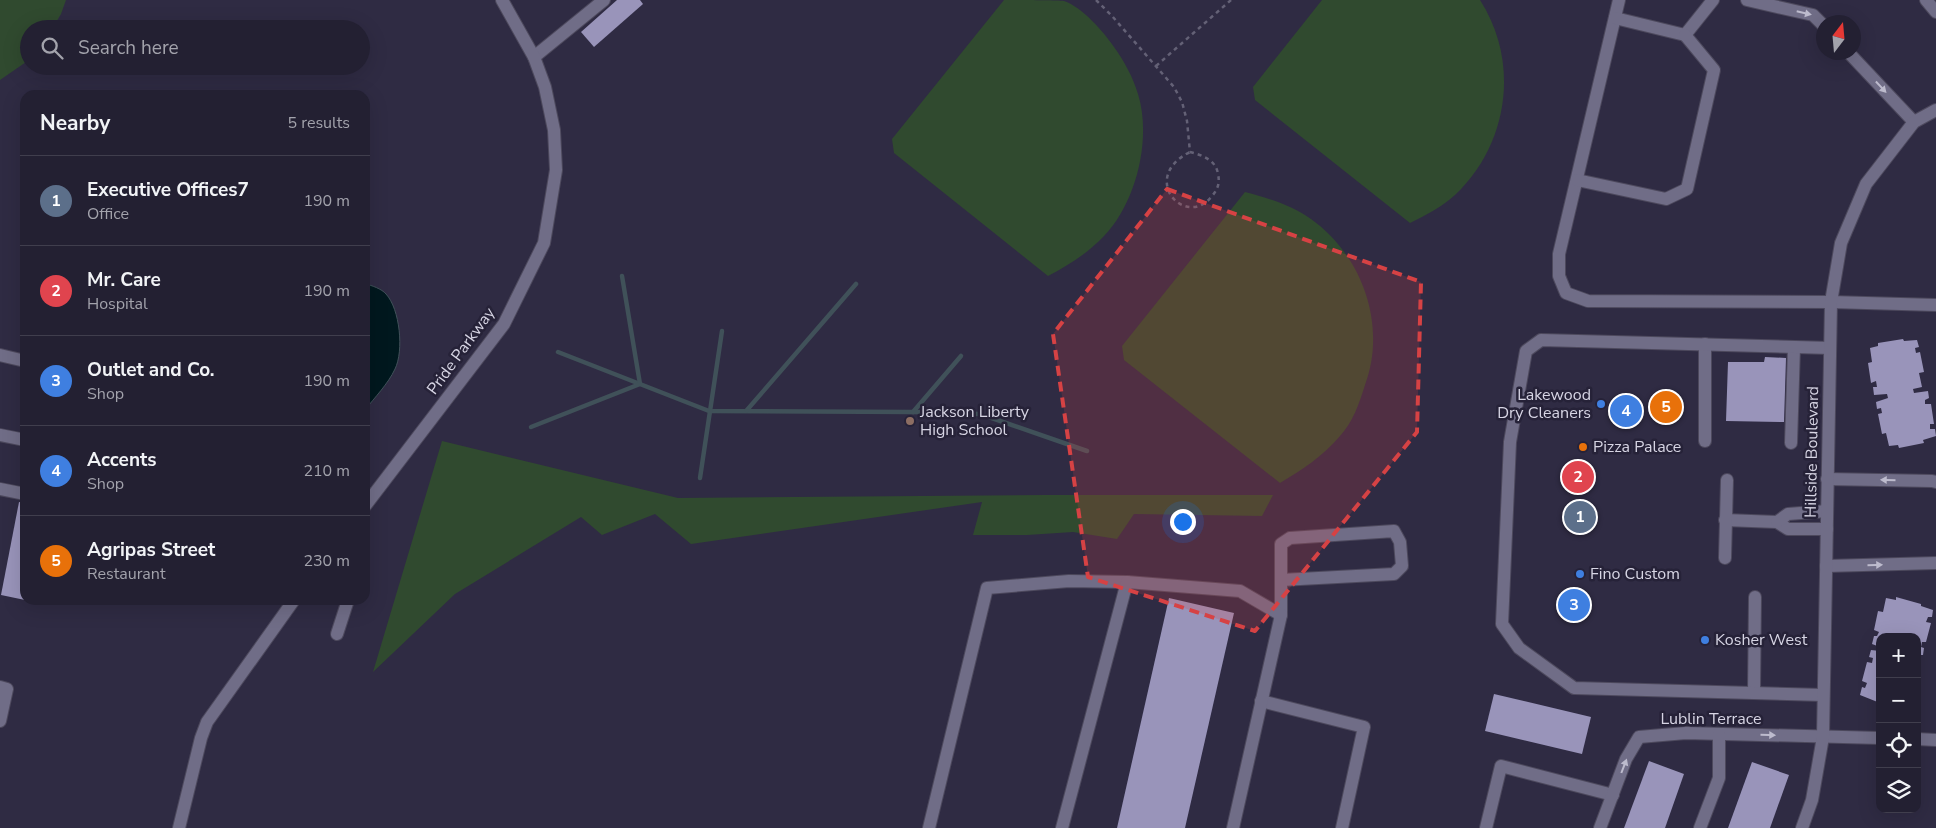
<!DOCTYPE html>
<html lang="en">
<head>
<meta charset="utf-8">
<style>
  body { margin:0; font-family:"Nunito Sans",sans-serif; background:#2f2d3e; color:#f1f3f6 }
  .controls { position:absolute; right:15px; bottom:15px; display:grid; overflow:hidden; border-radius:10px; box-shadow:0 5px 20px #0002 }
  .controls button { width:45px; height:45px; display:grid; place-items:center; padding:0; border:0; border-bottom:1px solid #403e4d; background:#232032; color:#f1f3f6; font:25px sans-serif }
  .compass { position:absolute; left:1816px; top:15px; width:45px; height:45px; border-radius:50%; background:#232032; box-shadow:0 5px 20px #0002; rotate:16deg }
  .you { position:absolute; left:1182px; top:521px; width:18px; height:18px; margin:-12px; border:4px solid #fff; border-radius:50%; background:#1a73e8; box-shadow:0 0 0 8px #1a73e833 }
  .badge { display:grid; place-items:center; width:32px; height:32px; border-radius:50%; background:#b45309; color:#fff; font-size:16px; font-weight:700 }
  .pin { position:absolute; translate:-50% -50%; border:2px solid #fff; box-shadow:0 1px 5px #0006 }
  .list { margin:0; padding:0; list-style:none }
  h2 { display:flex; justify-content:space-between; align-items:center; height:65px; margin:0; padding:0 20px; font-size:21px }
  h2 small { font-size:16px; font-weight:400; color:#a3a3ac }
  .list li { display:grid; grid-template-columns:32px 1fr auto; gap:15px; align-items:center; box-sizing:border-box; height:90px; padding:0 20px; border-top:1px solid #403e4d }
  .list b { display:block; font-size:19px; white-space:nowrap }
  .list p { margin:0; font-size:16px; white-space:nowrap; color:#a3a3ac }
  .list em { font-size:16px; font-style:normal; color:#a3a3ac }
  .icon { flex:none; width:28px; height:28px; fill:none; stroke:currentColor; stroke-width:2; stroke-linecap:round; stroke-linejoin:round }
  .map { position:relative; flex:none; width:1936px; height:828px; overflow:hidden }
  .search { position:absolute; background:#232032; box-shadow:0 5px 20px #0002; left:20px; top:20px; width:350px; height:55px; display:flex; align-items:center; gap:12px; box-sizing:border-box; padding:0 18px; border-radius:28px; color:#a3a3ac; font-size:19px }
  .panel { position:absolute; background:#232032; box-shadow:0 5px 20px #0002; left:20px; top:90px; width:350px; height:515px; border-radius:15px }
  .map>svg:first-child { display:block }
</style>
</head>
<body>
<div class="map">
<svg width="1936" height="828" viewBox="0 0 1936 828">
  <rect width="100%" height="100%" fill="#2f2b43"/>
  <g fill="#304a2f">
    <polygon points="0,0 66,0 61,14 52,29 29,29 29,60 0,80"/>
    <path d="M1004,0C1016,0 1055,0 1064,1C1082,7 1104,32 1114,47C1124,61 1133,77 1138,94C1152,139 1136,203 1104,236C1088,253 1069,265 1048,276L894,153L892,139Z"/>
    <path d="M1322,0H1480C1520,62 1509,144 1455,195C1442,207 1426,215 1410,223L1255,100L1253,87Z"/>
    <path d="M1245,192C1268,198 1291,205 1311,219C1363,256 1387,326 1365,385C1359,404 1353,422 1340,436C1323,456 1302,470 1280,483L1124,360L1122,346Z"/>
    <polygon points="442,441 678,498 1046,495 1273,495 1262,516 1134,514 1117,539 1073,532 1027,535 973,535 982,502 691,544 655,514 602,535 581,517 455,594 373,672"/>
  </g>
  <path fill="#00181e" stroke="#405159" d="M365,284C371,285 382,289 386,294C400,309 404,351 395,369C388,384 375,397 365,410Z"/>
  <g fill="none" stroke-linecap="round" stroke-linejoin="round">
    <g stroke="#405159" stroke-width="4.5">
      <polyline points="558,352 709,411 913,412 980,414 1087,451"/>
      <polyline points="747,410 856,284"/>
      <polyline points="913,412 961,356"/>
      <polyline points="531,427 640,384 622,276"/>
      <polyline points="700,478 722,331"/>
    </g>
  </g>
  <g fill="#9994ba">
    <polygon points="617,0 640,0 643,4 594,47 581,32"/>
    <polygon points="1903,339 1904,341 1917,340 1919,347 1915,348 1916,353 1920,352 1924,372 1919,373 1922,387 1913,389 1914,393 1928,391 1929,398 1925,400 1925,404 1931,404 1934,424 1930,424 1930,429 1935,429 1936,436 1923,440 1924,443 1899,448 1898,445 1889,446 1886,433 1882,434 1878,414 1882,413 1881,408 1877,409 1876,402 1888,398 1887,394 1874,395 1873,387 1877,387 1876,381 1871,383 1868,363 1872,362 1870,348 1878,346 1878,343"/>
    <polygon points="1765,357 1786,358 1784,422 1726,421 1728,362 1764,362"/>
    <polygon points="19,502 25,503 25,600 1,595"/>
    <polygon points="1896,597 1921,604 1921,606 1933,610 1932,617 1928,617 1926,622 1931,623 1926,642 1922,642 1921,647 1924,648 1923,655 1917,655 1917,637 1880,637 1880,647 1872,644 1874,636 1877,636 1879,632 1874,630 1878,611 1883,612 1886,598 1896,600"/>
    <polygon points="1169,598 1234,613 1185,828 1117,828"/>
    <polygon points="1871,650 1880,651 1880,703 1860,695 1862,687 1865,688 1867,683 1862,681 1867,662 1872,663 1873,658 1869,657"/>
    <polygon points="1494,694 1591,717 1582,754 1485,731"/>
    <polygon points="1649,761 1684,774 1665,828 1624,828"/>
    <polygon points="1752,762 1789,775 1770,828 1728,828"/>
  </g>
  <g fill="none" stroke-linecap="round" stroke-linejoin="round">
    <g stroke="#4d495d" stroke-width="14">
      <g id="minor">
        <polyline points="1619,0 1559,254 1559,276 1566,293 1588,301 1831,302 1936,305"/>
        <polyline points="1747,0 1813,15 1824,26"/>
        <polyline points="1926,0 1936,12"/>
        <polyline points="1615,18 1685,35 1713,0"/>
        <polyline points="1848,52 1914,122"/>
        <polyline points="534,57 604,0"/>
        <polyline points="1577,180 1666,199 1687,189 1714,70 1685,35"/>
        <polyline points="0,355 25,361"/>
        <polyline points="0,435 25,440"/>
        <polyline points="1705,441 1705,344"/>
        <polyline points="1791,443 1794,347"/>
        <polyline points="1827,479 1932,481 1936,482"/>
        <polyline points="0,489 25,494"/>
        <polyline points="365,506 504,324 544,243 556,170 554,130 545,87 534,57 502,0"/>
        <polyline points="1725,520 1777,522 1788,529 1827,529"/>
        <polyline points="1777,522 1788,514 1827,511"/>
        <polyline points="1725,558 1727,480"/>
        <polyline points="1826,566 1936,563"/>
        <polyline points="1281,615 1281,544 1290,538 1394,531 1400,542 1402,566 1394,574 1281,580"/>
        <polyline points="337,634 348,600"/>
        <polyline points="0,687 7,689 0,721"/>
        <polyline points="1754,693 1755,597"/>
        <polyline points="1823,695 1574,688 1519,648 1502,624 1510,442 1526,351 1541,340 1830,348"/>
        <polyline points="1261,701 1364,727 1342,828"/>
        <polyline points="1917,739 1936,740"/>
        <polyline points="179,828 201,738 207,722 294,600"/>
        <polyline points="929,828 987,588 1069,581 1127,582"/>
        <polyline points="1062,828 1127,582 1240,591 1281,615 1233,828"/>
        <polyline points="1486,828 1501,766 1613,795"/>
        <polyline points="1600,828 1626,759 1639,737 1686,733 1880,738"/>
        <polyline points="1700,828 1719,778 1719,734"/>
        <polyline points="1802,828 1812,800 1823,737 1831,302 1841,243 1866,184 1914,122 1936,110"/>
      </g>
    </g>
    <g stroke="#646176" stroke-width="2.5" stroke-dasharray="4 4" stroke-linecap="butt">
      <polyline points="1096,0 1112,16 1174,87 1182,102 1187,121 1190,152"/>
      <polyline points="1156,66 1231,0"/>
      <path d="M1190,152C1202,155 1216,160 1218,174C1220,183 1218,189 1212,196C1186,230 1138,178 1190,152Z"/>
    </g>
    <use href="#minor" stroke="#706d87" stroke-width="12"/>
  </g>
  <defs><path id="oneway-solid" d="M-6-.8H1V-3.2L6.5 0L1 3.2V.8H-6Z" transform="scale(1.25)"/></defs>
  <g fill="#bdbbcd">
    <use href="#oneway-solid" transform="translate(1804 13) rotate(13)"/>
    <use href="#oneway-solid" transform="translate(1881 87) rotate(47)"/>
    <use href="#oneway-solid" transform="translate(1888 480) rotate(-179)"/>
    <use href="#oneway-solid" transform="translate(1875 565) rotate(-1)"/>
    <use href="#oneway-solid" transform="translate(1768 735) rotate(1)"/>
    <use href="#oneway-solid" transform="translate(1624 766) rotate(-69)"/>
  </g>
  <path fill="#d64244" fill-opacity="0.2" stroke="#d64244" stroke-width="4" stroke-dasharray="10 6" stroke-linejoin="round" d="M1167,189L1421,282L1417,432L1255,631L1088,577L1053,334Z"/>
  <g fill="#3f7fe0" stroke="#262238" stroke-width="2">
    <circle cx="1601" cy="404" r="5"/>
    <circle cx="1580" cy="574" r="5"/>
    <circle cx="1705" cy="640" r="5"/>
  </g>
  <circle fill="#8d6e63" stroke="#262238" stroke-width="2" cx="910" cy="421" r="5"/>
  <circle fill="#e8710a" stroke="#262238" stroke-width="2" cx="1583" cy="447" r="5"/>
  <g text-anchor="middle" dominant-baseline="central" stroke-width="5" stroke-linejoin="round" paint-order="stroke">
    <g font-size="16" fill="#d7d5e4" stroke="#262238">
      <text transform="translate(461 351) rotate(-54)">Pride Parkway</text>
      <text transform="translate(1812 452) rotate(-89)">Hillside Boulevard</text>
      <text x="1711" y="719">Lublin Terrace</text>
    </g>
    <g font-size="16" fill="#d7d5e4" stroke="#262238" text-anchor="start">
      <text x="1591" y="395" text-anchor="end">Lakewood<tspan x="1591" dy="18">Dry Cleaners</tspan></text>
      <text x="920" y="412">Jackson Liberty<tspan x="920" dy="18">High School</tspan></text>
      <text x="1593" y="447">Pizza Palace</text>
      <text x="1590" y="574">Fino Custom</text>
      <text x="1715" y="640">Kosher West</text>
    </g>
  </g>
</svg>
<div class="controls">
<button>+</button>
<button>−</button>
<button><svg class="icon" aria-label="locate" viewBox="0 0 24 24"><circle cx="12" cy="12" r="6"/><path d="M12 2v4M12 18v4M2 12h4M18 12h4"/></svg></button>
<button><svg class="icon" aria-label="layers" viewBox="0 0 24 24"><path d="M12 4l9 5-9 5-9-5zM3 14l9 5 9-5"/></svg></button>
</div>
<svg class="compass" viewBox="-18 -18 36 36"><path d="M0-13l5 13h-10z" fill="#e53935"/><path d="M0 13l5-13h-10z" fill="#a3a3ac"/></svg>
<div class="you"></div>
<div class="pin badge" style="left:1580px;top:517px;background:#5c6f8a">1</div>
<div class="pin badge" style="left:1578px;top:477px;background:#e0444e">2</div>
<div class="pin badge" style="left:1574px;top:605px;background:#3f7fe0">3</div>
<div class="pin badge" style="left:1626px;top:411px;background:#3f7fe0">4</div>
<div class="pin badge" style="left:1666px;top:407px;background:#e8710a">5</div>
<div class="search"><svg class="icon" aria-label="search" viewBox="0 0 24 24"><circle cx="10" cy="10" r="6"/><path d="M15 15l6 6"/></svg>Search here</div>
<section class="panel">
<h2>Nearby<small>5 results</small></h2>
<ul class="list">
<li><span class="badge" style="background:#5c6f8a">1</span><div><b>Executive Offices7</b><p>Office</p></div><em>190 m</em></li>
<li><span class="badge" style="background:#e0444e">2</span><div><b>Mr. Care</b><p>Hospital</p></div><em>190 m</em></li>
<li><span class="badge" style="background:#3f7fe0">3</span><div><b>Outlet and Co.</b><p>Shop</p></div><em>190 m</em></li>
<li><span class="badge" style="background:#3f7fe0">4</span><div><b>Accents</b><p>Shop</p></div><em>210 m</em></li>
<li><span class="badge" style="background:#e8710a">5</span><div><b>Agripas Street</b><p>Restaurant</p></div><em>230 m</em></li>
</ul>
</section>
</div>
</body>
</html>
